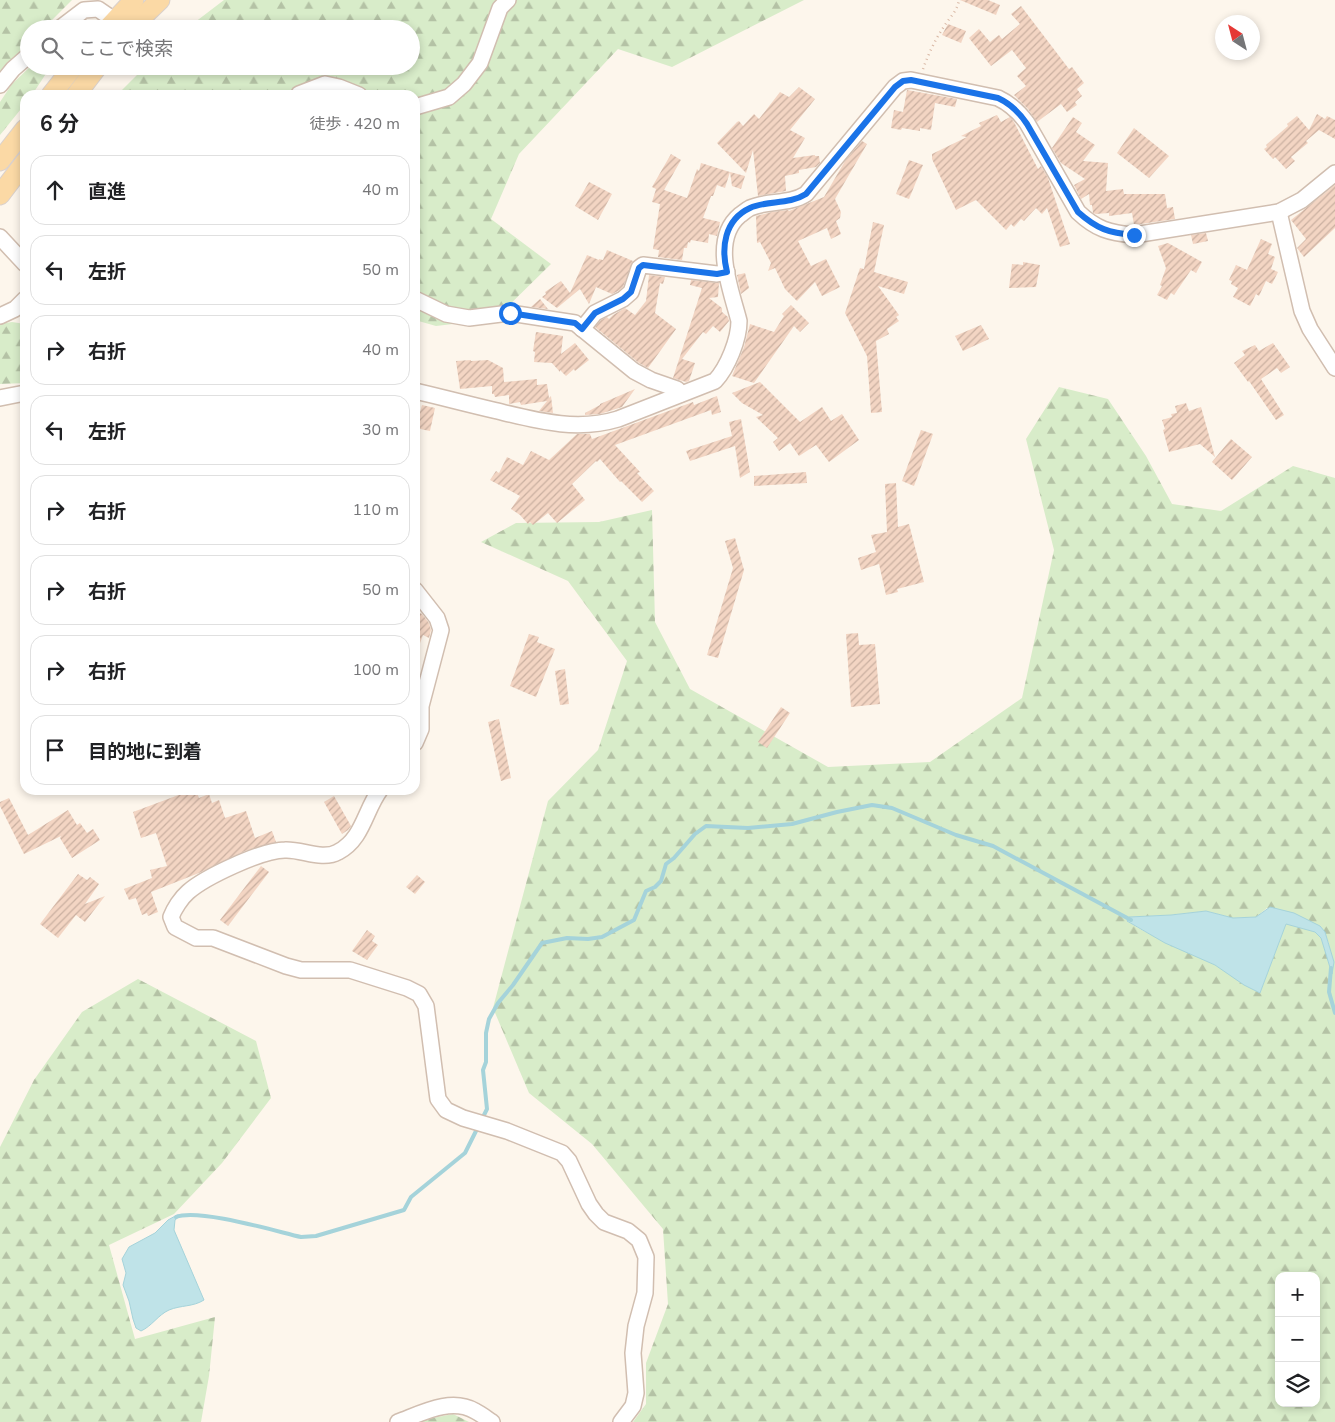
<!DOCTYPE html>
<html lang="ja">
<head>
<meta charset="utf-8">
<style>
  body { margin:0; font-family:"Nunito Sans","Noto Sans JP",sans-serif; background:#f2f2f2; color:#202124 }
  .controls { position:absolute; right:15px; bottom:15px; display:grid; overflow:hidden; border-radius:10px; box-shadow:0 2px 8px #0003 }
  .controls button { width:45px; height:45px; display:grid; place-items:center; padding:0; border:0; border-bottom:1px solid #e0e0e0; background:#fff; color:#202124; font:25px sans-serif }
  .compass { position:absolute; left:1215px; top:15px; width:45px; height:45px; border-radius:50%; background:#fff; box-shadow:0 2px 8px #0003; rotate:324deg }
  .stop { position:absolute; width:15px; height:15px; margin:-11px; border:4px solid #1a73e8; border-radius:50%; background:#fff }
  .stop.end { background:#1a73e8; border-color:#fff; box-shadow:0 1px 5px #0008 }
  .list { margin:0; padding:0; list-style:none }
  h2 { display:flex; justify-content:space-between; align-items:center; height:65px; margin:0; padding:0 20px; font-size:21px }
  h2 small { font-size:16px; font-weight:400; color:#757577 }
  .list li { display:grid; grid-template-columns:32px 1fr auto; gap:15px; align-items:center; box-sizing:border-box; height:70px; margin:0 10px 10px; padding:0 10px; border:1px solid #e0e0e0; border-radius:15px }
  .list b { display:block; font-size:19px; white-space:nowrap }
  .list em { font-size:16px; font-style:normal; color:#757577 }
  .icon { flex:none; width:28px; height:28px; fill:none; stroke:currentColor; stroke-width:2; stroke-linecap:round; stroke-linejoin:round }
  .map { position:relative; flex:none; width:1335px; height:1422px; overflow:hidden }
  .search { position:absolute; background:#fff; box-shadow:0 2px 8px #0003; left:20px; top:20px; width:400px; height:55px; display:flex; align-items:center; gap:12px; box-sizing:border-box; padding:0 18px; border-radius:28px; color:#757577; font-size:19px }
  .panel { position:absolute; background:#fff; box-shadow:0 2px 8px #0003; left:20px; top:90px; width:400px; height:705px; border-radius:15px }
  .map>svg:first-child { display:block }
</style>
</head>
<body>
<div class="map">
<svg width="1335" height="1422" viewBox="0 0 1335 1422">
  <defs>
    <pattern id="forest-firs" width="22" height="20" patternUnits="userSpaceOnUse" patternTransform="scale(1.25)"><rect width="22" height="20" fill="#d8ecc9"/><path d="M5 1l3.5 6h-7zM16 11l3.5 6h-7z" fill="#b4c2a5"/></pattern>
    <pattern id="building-hatch" width="6" height="6" patternUnits="userSpaceOnUse" patternTransform="scale(1.25)"><rect width="6" height="6" fill="#f3d5c3"/><path d="M-1 1l2-2M0 6l6-6M5 7l2-2" fill="none" stroke="#cab0a1"/></pattern>
  </defs>
  <rect width="100%" height="100%" fill="#fdf6ec"/>
  <g fill="url(#forest-firs)" fill-rule="evenodd">
    <polygon points="0,0 72,0 43,29 29,29 29,43 0,71"/>
    <polygon points="224,0 804,0 672,67 618,49 519,154 491,219 551,264 495,319 436,326 415,320 415,95 117,95 146,66 411,66 411,29 186,29"/>
    <polygon points="31,66 51,66 32,95 25,95 25,104 0,135 0,102 12,84"/>
    <polygon points="12,322 25,324 25,383 0,384 0,324"/>
    <path d="M1059,387L1108,399L1146,456L1172,504L1221,511L1293,466L1335,478V1422H633L646,1404V1363L668,1304L663,1229L592,1144L529,1093L493,1008L548,801L598,750L627,661L568,581L481,542L516,523L599,522L652,510L655,622L690,689L828,767L930,762L1022,698L1054,550L1026,439ZM1267,908L1320,926C1331,940 1331,955 1332,972L1321,938L1315,932L1286,923L1260,993C1243,985 1230,972 1214,964C1185,949 1154,939 1127,921L1129,917L1171,915L1206,911L1233,918L1256,917ZM1279,1276H1316V1403H1279Z"/>
    <polygon points="138,979 256,1041 271,1098 222,1163 174,1214 109,1245 135,1339 215,1317 209,1376 201,1422 0,1422 0,1147 34,1080 82,1012"/>
    <polygon points="453,1414 469,1422 413,1422"/>
  </g>
  <g fill="#bfe3e8" stroke="#a5d3da">
    <polygon points="1270,907 1294,913 1320,926 1325,932 1334,962 1332,974 1321,938 1315,932 1286,924 1260,993 1244,985 1215,965 1165,943 1127,921 1129,917 1171,915 1206,911 1233,918 1256,917"/>
    <path d="M177,1215H181L175,1220L174,1230L204,1300C193,1307 181,1305 169,1310C158,1315 152,1326 141,1331L136,1328L133,1319L129,1301L123,1285L126,1273L122,1259L129,1247L155,1233L168,1220Z"/>
  </g>
  <g fill="none" stroke-linecap="round" stroke-linejoin="round">
    <g stroke="#a5d3da" stroke-width="4">
      <polyline points="1331,968 1329,992 1335,1013"/>
      <polyline points="481,1121 487,1109 483,1070 486,1062 486,1033 489,1019 498,1003 513,985 542,943 567,938 588,939 602,937 634,920 646,891 655,887 661,881 666,864 674,858 695,834 706,826 748,828 792,824 837,812 872,805 892,808 956,835 993,846 1131,920"/>
      <path d="M176,1217C198,1208 275,1231 301,1237L316,1236L404,1210L411,1197L465,1153L478,1127"/>
    </g>
  </g>
  <g fill="url(#building-hatch)">
    <polygon points="960,0 988,0 1000,5 996,15"/>
    <polygon points="1021,6 1069,69 1072,67 1084,83 1077,89 1082,96 1075,102 1077,105 1067,112 1061,104 1037,122 1028,109 1014,95 1026,86 1017,76 1026,68 1012,50 991,66 969,38 979,29 990,42 999,35 1002,39 1020,24 1011,14"/>
    <polygon points="948,24 966,31 961,43 942,35"/>
    <polygon points="799,87 815,99 790,130 805,138 793,158 815,155 815,156 819,156 820,163 816,167 799,170 799,173 785,176 786,191 758,196 753,150 746,173 717,143 737,122 739,121 743,126 754,114 759,119 780,92 789,97"/>
    <polygon points="907,90 957,99 955,107 935,103 931,130 920,128 920,131 902,128 901,130 891,128 894,110 903,112"/>
    <polygon points="1317,114 1325,119 1327,116 1335,120 1335,139 1319,130 1306,141 1308,143 1291,157 1295,161 1286,169 1275,157 1273,159 1264,149 1267,147 1266,145 1288,126 1287,124 1297,116 1309,130"/>
    <polygon points="997,115 1001,122 1010,117 1014,122 1038,169 1041,166 1048,178 1070,244 1060,247 1047,208 1042,214 1036,208 1024,221 1021,219 1014,227 1011,224 1006,230 976,200 956,210 932,159 932,154 967,137 961,136 981,126 979,123"/>
    <polygon points="1073,117 1082,123 1076,132 1095,145 1083,161 1108,163 1106,191 1123,189 1124,194 1165,194 1167,208 1173,207 1175,219 1134,225 1132,213 1109,216 1109,213 1096,214 1093,213 1092,205 1090,205 1089,194 1081,199 1074,185 1085,179 1061,163 1052,148"/>
    <polygon points="1134,128 1169,156 1149,178 1117,153"/>
    <polygon points="862,141 867,144 835,199 841,212 840,218 836,221 841,234 831,239 827,228 798,241 811,266 826,259 840,287 822,296 815,282 797,301 785,289 775,268 768,271 771,263 760,242 757,243 756,216 772,212 788,210 789,211 824,197 845,161"/>
    <polygon points="671,154 681,160 664,190 687,198 697,169 699,171 701,163 730,172 725,188 717,185 713,196 711,196 703,218 720,222 717,236 709,234 708,243 691,240 690,243 688,242 687,248 684,248 682,260 658,257 659,250 653,249 660,204 652,202 656,189 652,187"/>
    <polygon points="909,160 923,165 909,199 896,194"/>
    <polygon points="730,172 745,176 741,189 732,186"/>
    <polygon points="589,182 612,194 598,220 575,206"/>
    <polygon points="1335,185 1335,228 1304,257 1297,248 1306,239 1291,220"/>
    <polygon points="873,222 884,225 874,272 908,282 904,294 878,286 899,315 896,317 899,321 887,329 889,334 876,341 882,412 871,413 867,356 845,313 860,268 864,269"/>
    <polygon points="1206,233 1208,241 1193,244 1191,235"/>
    <polygon points="1261,239 1272,244 1268,254 1275,257 1271,269 1278,272 1272,284 1266,281 1259,296 1256,294 1250,306 1233,297 1238,288 1231,284 1232,281 1229,280 1236,265 1247,270"/>
    <polygon points="1168,243 1202,262 1196,273 1191,270 1174,295 1171,293 1167,300 1157,295 1162,286 1160,285 1166,268 1158,246"/>
    <polygon points="607,250 633,261 623,287 618,291 612,294 596,287 589,304 580,289 557,308 542,297 546,294 545,292 561,281 570,293 587,255 599,260 599,259 603,260"/>
    <polygon points="1023,262 1040,265 1036,287 1009,288 1012,264 1023,265"/>
    <polygon points="745,273 749,288 741,294 737,275"/>
    <polygon points="649,275 665,277 663,284 660,283 655,313 676,329 648,368 639,363 595,327 601,320 607,317 609,319 613,315 625,308 635,315 646,301"/>
    <polygon points="691,280 719,283 718,297 709,298 722,308 722,312 728,317 729,321 720,332 713,326 706,334 703,332 682,359 695,363 689,381 686,382 673,378 702,288 690,285"/>
    <polygon points="540,299 548,309 531,307"/>
    <polygon points="791,305 809,323 800,332 794,326 754,383 732,376 744,347 750,324 774,332 784,316 782,314"/>
    <polygon points="981,325 989,339 963,351 955,336"/>
    <polygon points="536,332 563,336 561,354 575,343 589,360 575,371 574,369 566,376 560,370 560,372 552,363 534,362 535,352 533,351"/>
    <polygon points="1273,343 1290,367 1281,373 1277,368 1261,379 1284,415 1276,420 1249,381 1248,382 1234,363 1245,355 1242,351 1255,345 1259,351"/>
    <polygon points="471,360 471,361 488,360 503,368 504,382 537,379 537,385 547,384 549,398 551,396 553,413 539,411 547,401 521,405 520,402 509,404 509,395 495,397 494,394 492,394 492,386 460,389 456,361"/>
    <polygon points="760,382 800,422 822,407 831,421 842,414 859,440 829,462 816,445 799,456 790,443 779,451 773,442 778,438 756,417 763,415 742,403 732,393"/>
    <polygon points="635,389 622,407 600,414 585,415 585,413 600,405 600,404"/>
    <polygon points="717,396 721,412 712,415 711,410 615,445 640,472 637,473 654,491 642,502 621,481 620,482 600,459 597,462 596,461 572,484 585,500 557,523 548,513 533,525 530,522 528,524 520,515 511,509 520,496 490,480 496,471 499,473 507,457 523,465 531,451 549,460 577,434 590,434 592,439 693,402 694,405"/>
    <polygon points="1186,403 1189,411 1201,407 1215,457 1200,444 1169,452 1163,430 1165,429 1162,420 1172,417 1171,414 1177,413 1175,406"/>
    <polygon points="422,405 435,408 430,431 415,428 415,411 420,412"/>
    <polygon points="741,419 750,472 740,478 735,446 690,461 686,451 732,436 729,422"/>
    <polygon points="921,430 933,434 914,486 902,481"/>
    <polygon points="1231,439 1252,457 1232,480 1212,462"/>
    <polygon points="806,472 807,483 754,486 754,476"/>
    <polygon points="896,483 898,527 909,524 924,582 897,589 898,592 886,595 879,564 861,570 858,558 876,552 871,535 887,532 885,484"/>
    <polygon points="735,538 744,570 718,658 707,655 733,568 725,541"/>
    <polygon points="418,612 422,614 429,623 431,630 429,638 423,635 416,654 415,654 415,619"/>
    <polygon points="858,633 859,645 875,644 880,704 851,707 846,634"/>
    <polygon points="529,634 539,637 537,642 555,649 536,697 510,686"/>
    <polygon points="565,669 569,704 560,705 555,671"/>
    <polygon points="781,707 790,713 767,748 758,742"/>
    <polygon points="499,719 511,778 501,781 488,722"/>
    <polygon points="192,790 196,790 199,798 209,794 212,803 219,800 225,818 246,811 255,838 272,831 276,842 245,851 199,873 151,892 158,912 148,916 147,913 142,915 136,898 129,900 124,889 152,878 150,870 167,866 156,833 141,838 133,812"/>
    <polygon points="334,796 351,826 348,830 342,834 324,802"/>
    <polygon points="9,798 28,835 68,810 77,825 80,823 87,833 93,829 100,840 72,858 60,838 61,836 24,854 0,806 0,802"/>
    <polygon points="261,866 269,872 228,926 220,920"/>
    <polygon points="78,874 87,880 90,877 99,884 85,904 105,896 85,922 76,915 58,938 40,924"/>
    <polygon points="417,875 425,882 415,894 406,887"/>
    <polygon points="367,930 375,936 372,941 378,945 367,960 352,951"/>
  </g>
  <g fill="none" stroke-linecap="round" stroke-linejoin="round">
    <g stroke="#d1beb0" stroke-width="18">
      <g id="minor">
        <polyline points="59,29 84,10 98,9 114,20"/>
        <polyline points="0,85 13,69 29,55"/>
        <polyline points="299,94 325,84 339,87 359,95"/>
        <polyline points="415,107 449,97 464,84 480,63 500,8 508,0"/>
        <polyline points="1279,212 1302,311 1310,329 1335,368"/>
        <polyline points="0,237 25,264"/>
        <polyline points="415,299 446,314 469,318 510,313 575,323 634,371 651,380 677,389 681,394"/>
        <polyline points="0,316 15,309 25,299"/>
        <polyline points="582,329 595,313 623,299 631,292 639,268 643,265 717,274 727,272"/>
        <path d="M415,391C441,397 467,404 493,410C535,420 575,432 618,419L715,381C728,367 739,339 739,321C731,289 710,240 740,215C743,213 746,210 750,208C767,200 789,205 806,194L895,87L903,81L911,80L998,98C1011,104 1019,112 1027,123L1078,212C1096,229 1109,233 1134,235L1279,212L1302,200L1335,173"/>
        <polyline points="0,398 25,393"/>
        <polyline points="415,590 437,618 441,630 421,706 421,729 415,743"/>
        <path d="M380,790C365,810 363,839 338,852C322,861 302,849 285,850C262,850 205,877 188,892C181,898 174,909 171,917L175,927L196,938H213L286,966L301,970H350L407,988L419,994L426,1006L438,1099L446,1110L463,1118L507,1131L562,1153L569,1161L589,1204L596,1214L604,1222L628,1231L639,1240L646,1257L645,1293L636,1326L633,1353L636,1393L633,1406L621,1422"/>
        <path d="M398,1422C422,1413 451,1397 475,1411C481,1414 486,1418 492,1422"/>
      </g>
    </g>
    <g stroke="#dad1cd" stroke-width="21">
      <g id="major">
        <polyline points="107,29 134,0"/>
        <polyline points="130,29 160,0"/>
        <polyline points="51,95 74,66"/>
        <polyline points="76,95 98,66"/>
        <polyline points="0,161 25,129"/>
        <polyline points="0,195 25,162"/>
      </g>
    </g>
    <path stroke="#d9b8a5" stroke-width="2.5" stroke-dasharray="1 4" stroke-linecap="butt" d="M923,69C928,55 935,40 943,28C949,18 957,12 959,0"/>
    <use href="#minor" stroke="#fff" stroke-width="15"/>
    <use href="#major" stroke="#fbd9a5" stroke-width="19"/>
  </g>
  <g fill="none" stroke-linecap="round" stroke-linejoin="round">
    <path stroke="#1a73e8" stroke-width="6" d="M510,313L575,323L582,329L595,313L623,299L631,292L639,268L643,265L717,274L727,272C721,248 724,220 750,208C767,200 789,205 806,194L895,87L903,81L911,80L998,98C1011,104 1019,112 1027,124L1078,212C1097,229 1109,233 1134,235"/>
  </g>
</svg>
<div class="controls">
<button>+</button>
<button>−</button>
<button><svg class="icon" aria-label="layers" viewBox="0 0 24 24"><path d="M12 4l9 5-9 5-9-5zM3 14l9 5 9-5"/></svg></button>
</div>
<svg class="compass" viewBox="-18 -18 36 36"><path d="M0-13l5 13h-10z" fill="#e53935"/><path d="M0 13l5-13h-10z" fill="#757577"/></svg>
<div class="stop" style="left:510px;top:313px"></div>
<div class="stop end" style="left:1134px;top:235px"></div>
<div class="search"><svg class="icon" aria-label="search" viewBox="0 0 24 24"><circle cx="10" cy="10" r="6"/><path d="M15 15l6 6"/></svg>ここで検索</div>
<section class="panel">
<h2>6 分<small>徒歩 · 420 m</small></h2>
<ul class="list">
<li><svg class="icon" aria-label="ahead" viewBox="0 0 24 24"><path d="M12 20V5M6 11l6-6 6 6"/></svg><div><b>直進</b></div><em>40 m</em></li>
<li><svg class="icon" aria-label="left" viewBox="0 0 24 24"><path d="M17 20v-9H6M10 6l-5 5 5 5"/></svg><div><b>左折</b></div><em>50 m</em></li>
<li><svg class="icon" aria-label="right" viewBox="0 0 24 24"><path d="M7 20v-9h11M14 6l5 5-5 5"/></svg><div><b>右折</b></div><em>40 m</em></li>
<li><svg class="icon" aria-label="left" viewBox="0 0 24 24"><path d="M17 20v-9H6M10 6l-5 5 5 5"/></svg><div><b>左折</b></div><em>30 m</em></li>
<li><svg class="icon" aria-label="right" viewBox="0 0 24 24"><path d="M7 20v-9h11M14 6l5 5-5 5"/></svg><div><b>右折</b></div><em>110 m</em></li>
<li><svg class="icon" aria-label="right" viewBox="0 0 24 24"><path d="M7 20v-9h11M14 6l5 5-5 5"/></svg><div><b>右折</b></div><em>50 m</em></li>
<li><svg class="icon" aria-label="right" viewBox="0 0 24 24"><path d="M7 20v-9h11M14 6l5 5-5 5"/></svg><div><b>右折</b></div><em>100 m</em></li>
<li><svg class="icon" aria-label="arrive" viewBox="0 0 24 24"><path d="M6 21V4h12l-3 4 3 4H6"/></svg><div><b>目的地に到着</b></div></li>
</ul>
</section>
</div>
</body>
</html>
